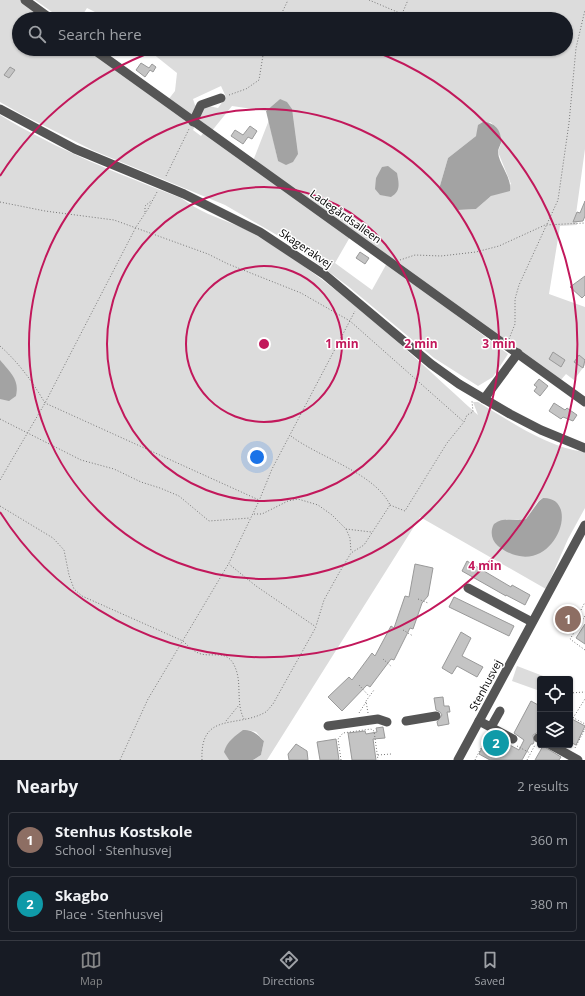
<!DOCTYPE html>
<html lang="en">
<head>
<meta charset="utf-8">
<style>
  body { margin:0; font-family:"Open Sans",sans-serif; background:#242831; color:#f1f3f6 }
  .controls { position:absolute; right:12px; bottom:12px; display:grid; overflow:hidden; border-radius:4px; box-shadow:0 1px 3px #0004 }
  .controls button { width:36px; height:36px; display:grid; place-items:center; padding:0; border:0; border-bottom:1px solid #363941; background:#171b24; color:#f1f3f6; font:20px sans-serif }
  .you { position:absolute; left:257px; top:457px; width:14px; height:14px; margin:-10px; border:3px solid #fff; border-radius:50%; background:#1a73e8; box-shadow:0 0 0 6px #1a73e833 }
  .badge { display:grid; place-items:center; width:26px; height:26px; border-radius:50%; background:#858687; color:#fff; font-size:13px; font-weight:700 }
  .pin { position:absolute; translate:-50% -50%; border:2px solid #fff; box-shadow:0 1px 4px #0006 }
  .list { margin:0; padding:0; list-style:none }
  h2 { display:flex; justify-content:space-between; align-items:center; height:52px; margin:0; padding:0 16px; font-size:17px }
  h2 small { font-size:13px; font-weight:400; color:#9ea1a6 }
  .list li { display:grid; grid-template-columns:26px 1fr auto; gap:12px; align-items:center; box-sizing:border-box; height:56px; margin:0 8px 8px; padding:0 8px; border:1px solid #363941; border-radius:4px }
  .list b { display:block; font-size:15px; white-space:nowrap }
  .list p { margin:0; font-size:13px; white-space:nowrap; color:#9ea1a6 }
  .list em { font-size:13px; font-style:normal; color:#9ea1a6 }
  .icon { flex:none; width:22px; height:22px; fill:none; stroke:currentColor; stroke-width:2; stroke-linecap:round; stroke-linejoin:round }
  .map { position:relative; flex:none; width:585px; height:760px; overflow:hidden }
  .search { position:absolute; background:#171b24; box-shadow:0 1px 3px #0004; left:12px; right:12px; top:12px; height:44px; display:flex; align-items:center; gap:10px; box-sizing:border-box; padding:0 14px; border-radius:22px; color:#9ea1a6; font-size:15px }
  .sheet { height:180px; background:#171b24 }
  nav { display:flex; justify-content:space-around; align-items:center; box-sizing:border-box; height:56px; border-top:1px solid #363941; background:#171b24; font-size:11px; color:#9ea1a6 }
  nav a { display:grid; justify-items:center; gap:2px }
  nav .on { color:#858687 }
  .map>svg:first-child { display:block }
</style>
</head>
<body>
<div class="map">
<svg width="585" height="760" viewBox="0 0 585 760">
  <rect width="100%" height="100%" fill="#fff"/>
  <g fill="#dcdcdc" fill-rule="evenodd">
    <polygon points="0,0 21,0 47,19 19,19 19,49 89,49 195,126 193,130 201,136 204,132 350,237 335,263 372,290 387,263 508,354 493,377 478,386 434,358 349,287 289,242 225,205 92,150 21,114 0,102"/>
    <path d="M35,0H585V149L576,214L577,225L560,226L549,294L585,307V365L574,380L566,374L560,381L253,161L269,120L278,161L280,99L266,111L232,106L211,132L168,100L175,91L177,73L147,49H566V19H109L87,8L80,19H62ZM221,86L226,97L218,108L204,105L201,109L195,105L193,99ZM490,122L496,127L500,134L501,144L498,152L511,184L491,196L476,209L458,210L439,189L448,158L476,136Z"/>
    <path d="M0,115C57,150 119,174 181,198C198,211 218,218 238,226C252,232 267,242 280,250C352,297 414,357 478,415L473,402H478C512,422 546,447 585,452V508L568,539L546,589L420,517L267,760H253L261,755L264,741L256,732L248,730C237,735 227,739 225,752L229,760H0ZM543,498L517,556L506,519L521,520L526,519L538,501Z"/>
    <polygon points="517,666 551,679 540,679 540,691 512,681"/>
  </g>
  <g fill="#a3a3a3">
    <polygon points="280,99 287,102 292,109 298,154 293,162 286,165 278,161 266,111"/>
    <path d="M483,122C495,122 502,131 501,143C500,146 498,149 498,152C499,165 512,177 510,191L491,196L476,209L458,210L439,189L448,158L476,136L478,125Z"/>
    <path d="M388,166L397,173C399,184 401,191 391,197L380,195L375,189L376,178L382,167Z"/>
    <path d="M0,360C10,372 20,380 16,396L9,401L0,399Z"/>
    <path d="M543,498C585,497 551,587 498,546C491,540 490,531 494,524C504,516 515,522 526,519L539,501Z"/>
    <path d="M243,730C252,729 258,735 264,741L261,755L253,760H229L224,752C227,741 235,736 243,730Z"/>
  </g>
  <g fill="#c4c4c4" stroke="#999">
    <polygon points="141,63 149,68 152,64 156,67 153,72 150,70 145,77 136,70"/>
    <polygon points="10,67 15,70 9,78 4,75"/>
    <polygon points="250,126 257,131 252,139 248,137 243,144 231,136 235,130 243,135"/>
    <polygon points="585,201 585,216 583,221 573,222 577,212 580,213"/>
    <polygon points="360,252 369,258 365,264 356,258"/>
    <polygon points="585,276 585,295 582,298 570,287"/>
    <polygon points="553,352 565,360 561,367 549,359"/>
    <polygon points="579,355 585,360 583,368 574,362"/>
    <polygon points="539,379 548,386 540,396 534,391 537,387 534,385"/>
    <polygon points="554,403 565,410 567,408 577,415 573,421 563,417 561,419 549,411"/>
    <polygon points="467,561 511,587 512,585 530,595 525,605 506,595 506,596 462,571"/>
    <polygon points="415,564 433,568 428,596 422,603 413,629 410,628 394,660 391,659 370,687 367,685 342,711 328,697 349,677 352,680 372,653 375,656 391,626 394,628 405,596 409,597"/>
    <polygon points="454,597 514,626 509,636 449,607"/>
    <polygon points="585,624 585,644 576,638"/>
    <polygon points="461,632 471,638 462,656 483,667 477,677 457,666 452,674 442,668"/>
    <polygon points="443,697 444,706 449,706 450,712 447,712 449,724 438,726 437,722 442,715 440,712 436,710 434,698"/>
    <polygon points="531,701 540,706 540,731 533,735 534,742 533,744 531,744 522,760 490,760 479,754 489,734 519,750 524,740 514,733"/>
    <polygon points="570,718 585,726 576,745 570,742"/>
    <polygon points="383,727 385,738 373,739 376,760 352,760 348,733 365,731 366,734 377,732 376,728"/>
    <polygon points="336,739 339,760 320,760 317,742"/>
    <polygon points="296,744 307,751 308,760 289,760 288,754"/>
    <polygon points="543,746 561,757 559,760 535,760"/>
  </g>
  <g fill="none" stroke-linecap="round" stroke-linejoin="round">
    <g stroke="#777" stroke-width="1" stroke-dasharray="1 2" stroke-linecap="butt">
      <polyline points="369,0 402,14 408,0"/>
      <polyline points="279,19 288,0"/>
      <polyline points="229,95 246,89 259,80 264,49"/>
      <polyline points="166,176 189,129"/>
      <polyline points="0,202 45,211 114,220 208,254 228,264 301,293 350,321 464,422"/>
      <polyline points="145,212 145,206 151,201"/>
      <polyline points="400,260 415,255 441,256 476,252 499,246 545,225 585,223"/>
      <polyline points="509,339 515,324 515,299 519,285 558,200 569,123 576,48 585,10"/>
      <path d="M0,346C19,363 32,381 45,403L259,500"/>
      <polyline points="0,419 81,460 114,469 141,482 160,488 179,496 209,521 250,518"/>
      <path d="M291,436C318,457 375,473 390,505L364,545L351,553L339,573L324,600L316,626"/>
      <polyline points="0,480 45,403 136,227 148,209 157,192"/>
      <polyline points="390,505 405,511 408,506 447,443 464,422 467,415 473,412 472,401"/>
      <path d="M0,506L53,538L64,550L69,575L74,589L82,596L183,641C188,646 194,652 201,654C213,657 227,650 234,665C243,682 235,702 244,719"/>
      <polyline points="254,514 262,514 288,501 298,499 318,505 332,515 346,529 371,532"/>
      <polyline points="346,529 350,538 351,552"/>
      <polyline points="418,599 428,603"/>
      <polyline points="581,610 585,602"/>
      <polyline points="585,616 570,639 585,650"/>
      <polyline points="403,630 413,636"/>
      <polyline points="383,659 392,667"/>
      <polyline points="359,685 369,696"/>
      <polyline points="570,693 585,692"/>
      <polyline points="359,713 366,702"/>
      <polyline points="368,713 366,701 374,690"/>
      <polyline points="570,716 585,724"/>
      <polyline points="573,718 585,699"/>
      <polyline points="226,721 239,705"/>
      <polyline points="517,746 530,753"/>
      <polyline points="575,748 585,729"/>
      <polyline points="378,755 391,754"/>
      <polyline points="120,760 148,699 229,563 259,501 272,469 355,311"/>
      <path d="M202,760C200,712 235,728 264,713C267,712 270,707 273,704L316,627L256,586L229,564"/>
      <polyline points="341,760 338,739 343,733 371,729 374,731 378,760"/>
      <polyline points="475,760 488,734"/>
      <polyline points="527,760 535,745"/>
    </g>
    <g stroke="#555" stroke-width="9">
      <polyline points="25,0 51,19"/>
      <polyline points="93,49 585,402"/>
      <polyline points="0,109 75,149 184,194 260,232 325,275 431,364 459,384 510,414 541,430 585,448"/>
      <polyline points="193,122 201,105 221,98"/>
      <polyline points="484,399 518,353"/>
      <polyline points="468,588 532,622"/>
      <polyline points="406,721 436,716"/>
      <polyline points="479,721 513,739"/>
      <polyline points="328,726 378,719 387,722"/>
      <polyline points="491,727 500,711"/>
      <polyline points="538,738 540,739"/>
      <polyline points="551,745 578,760"/>
      <polyline points="458,760 585,525"/>
    </g>
  </g>
  <g fill="none" stroke="#c2185b" stroke-width="2">
    <circle cx="264" cy="344" r="78"/>
    <circle cx="264" cy="344" r="157"/>
    <circle cx="264" cy="344" r="235"/>
    <path d="M0 176A313 313 0 0 1 157 50M371 50A313 313 0 1 1 0 512"/>
  </g>
  <g text-anchor="middle" dominant-baseline="central" stroke-width="3" stroke-linejoin="round" paint-order="stroke">
    <g font-size="11" fill="#000" stroke="#fff">
      <text transform="translate(346 216) rotate(35)">Ladegårdsalleen</text>
      <text transform="translate(306 248) rotate(34)">Skagerakvej</text>
      <text transform="translate(485 685) rotate(-62)">Stenhusvej</text>
    </g>
  </g>
  <circle cx="264" cy="344" r="6" fill="#c2185b" stroke="#fff" stroke-width="2"/>
  <g font-size="12" text-anchor="middle" font-weight="bold" fill="#c2185b" stroke="#fff" stroke-width="3" stroke-linejoin="round" paint-order="stroke">
    <text x="342" y="348">1 min</text>
    <text x="421" y="348">2 min</text>
    <text x="499" y="348">3 min</text>
    <text x="485" y="570">4 min</text>
  </g>
</svg>
<div class="controls">
<button><svg class="icon" aria-label="locate" viewBox="0 0 24 24"><circle cx="12" cy="12" r="6"/><path d="M12 2v4M12 18v4M2 12h4M18 12h4"/></svg></button>
<button><svg class="icon" aria-label="layers" viewBox="0 0 24 24"><path d="M12 4l9 5-9 5-9-5zM3 14l9 5 9-5"/></svg></button>
</div>
<div class="you"></div>
<div class="pin badge" style="left:568px;top:619px;background:#8d6e63">1</div>
<div class="pin badge" style="left:496px;top:743px;background:#0f9aa8">2</div>
<div class="search"><svg class="icon" aria-label="search" viewBox="0 0 24 24"><circle cx="10" cy="10" r="6"/><path d="M15 15l6 6"/></svg>Search here</div>
</div>
<section class="sheet">
<h2>Nearby<small>2 results</small></h2>
<ul class="list">
<li><span class="badge" style="background:#8d6e63">1</span><div><b>Stenhus Kostskole</b><p>School · Stenhusvej</p></div><em>360 m</em></li>
<li><span class="badge" style="background:#0f9aa8">2</span><div><b>Skagbo</b><p>Place · Stenhusvej</p></div><em>380 m</em></li>
</ul>
</section>
<nav>
<a class="on"><svg class="icon" aria-label="map" viewBox="0 0 24 24"><path d="M3 6l6-2 6 2 6-2v14l-6 2-6-2-6 2zM9 4v14M15 6v14"/></svg>Map</a>
<a><svg class="icon" aria-label="directions" viewBox="0 0 24 24"><path d="M12 3l9 9-9 9-9-9zM9 14v-3h6M13 9l2 2-2 2"/></svg>Directions</a>
<a><svg class="icon" aria-label="saved" viewBox="0 0 24 24"><path d="M7 4h10v16l-5-4-5 4z"/></svg>Saved</a>
</nav>
</body>
</html>
